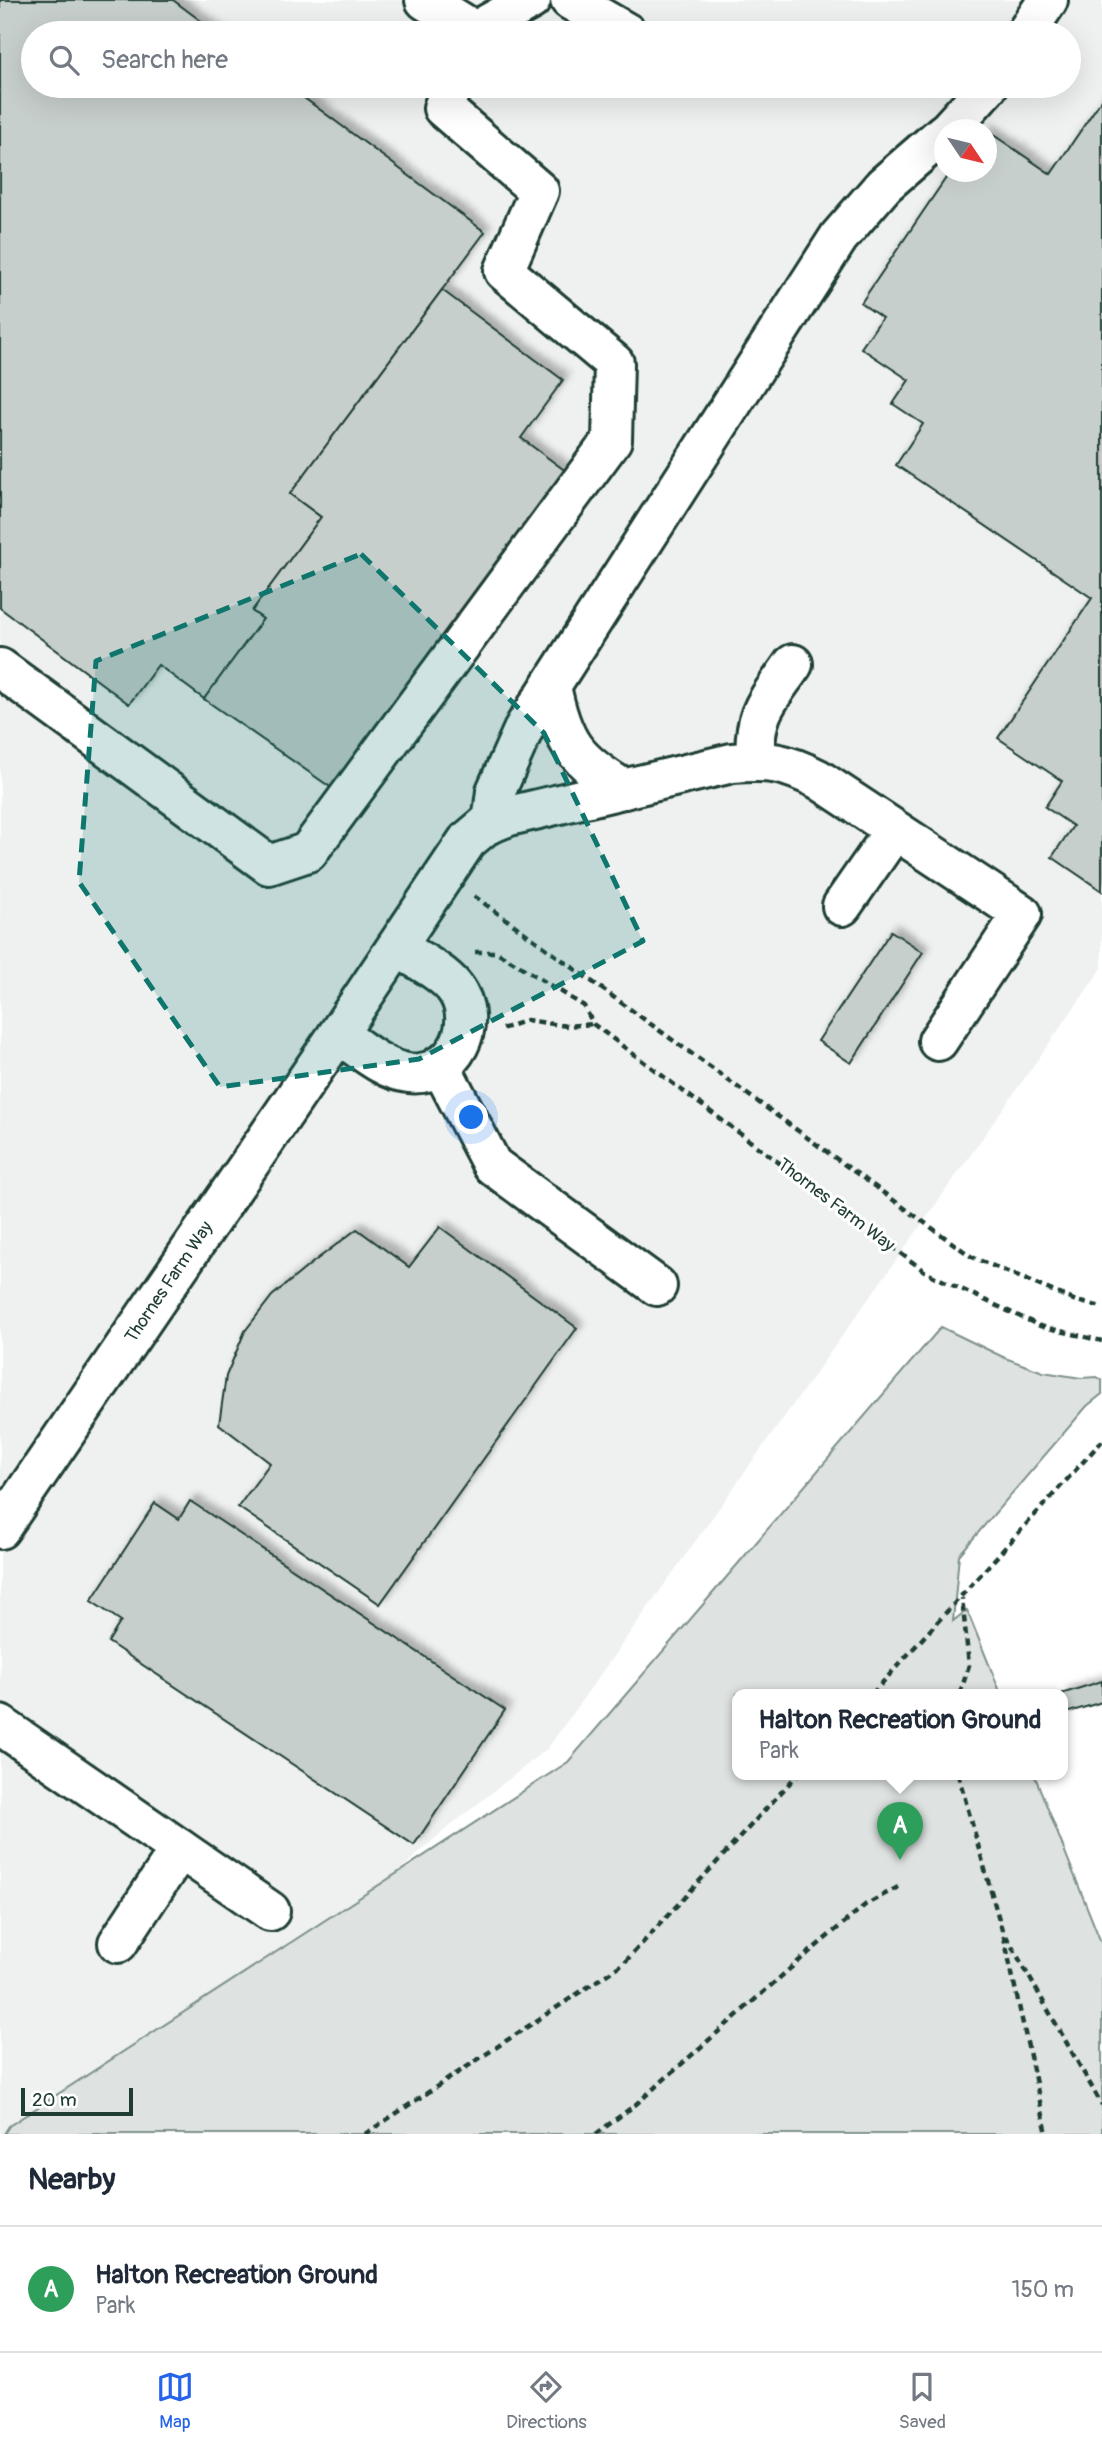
<!DOCTYPE html>
<html lang="en">
<head>
<meta charset="utf-8">
<style>
  body { margin:0; font-family:Pangolin,sans-serif; background:#f6f6f7; color:#1f2937 }
  .compass { position:absolute; left:934px; top:119px; width:63px; height:63px; border-radius:50%; background:#fff; box-shadow:0 7px 28px #0002; rotate:125deg }
  .scale { position:absolute; left:21px; bottom:18px; width:112px; box-sizing:border-box; padding-left:7px; border:4px solid #1f3d34; border-top:0; font-size:19px; line-height:24px; white-space:nowrap; color:#1f3d34; -webkit-text-stroke:5px #fff; paint-order:stroke }
  .you { position:absolute; left:472px; top:1118px; width:24px; height:24px; margin:-18px; border:5px solid #fff; border-radius:50%; background:#1a73e8; box-shadow:0 0 0 10px #1a73e833 }
  .badge { display:grid; place-items:center; width:46px; height:46px; border-radius:50%; background:#2563eb; color:#fff; font-size:23px; font-weight:700 }
  .pin { position:absolute; translate:-50% -58px; filter:drop-shadow(0 2px 4px #0008) }
  .pin::after { content:''; position:absolute; top:37px; width:24px; height:21px; background:inherit; clip-path:polygon(0 0,100% 0,50% 100%) }
  .popup { position:absolute; left:732px; top:1689px; width:336px; height:91px; box-sizing:border-box; display:grid; place-content:center; border-radius:14px; background:#fff; filter:drop-shadow(0 2px 5px #0005); font-size:23px; white-space:nowrap; color:#747a83 }
  .popup b { font-size:26px; color:#1f2937 }
  .popup::after { content:''; position:absolute; left:50%; top:100%; margin-left:-14px; border:14px solid transparent; border-top-color:#fff }
  .list { margin:0; padding:0; list-style:none }
  h2 { display:flex; justify-content:space-between; align-items:center; height:91px; margin:0; padding:0 28px; font-size:30px }
  h2 small { font-size:23px; font-weight:400; color:#747a83 }
  .list li { display:grid; grid-template-columns:46px 1fr auto; gap:21px; align-items:center; box-sizing:border-box; height:126px; padding:0 28px; border-top:2px solid #e0e1e3 }
  .list b { display:block; font-size:26px; white-space:nowrap }
  .list p { margin:0; font-size:23px; white-space:nowrap; color:#747a83 }
  .list em { font-size:23px; font-style:normal; color:#747a83 }
  .icon { flex:none; width:38px; height:38px; fill:none; stroke:currentColor; stroke-width:2; stroke-linecap:round; stroke-linejoin:round }
  .map { position:relative; flex:none; width:1102px; height:2134px; overflow:hidden }
  .search { position:absolute; background:#fff; box-shadow:0 7px 28px #0002; left:21px; right:21px; top:21px; height:77px; display:flex; align-items:center; gap:18px; box-sizing:border-box; padding:0 24px; border-radius:38px; color:#747a83; font-size:26px }
  .sheet { height:217px; background:#fff }
  nav { display:flex; justify-content:space-around; align-items:center; box-sizing:border-box; height:98px; border-top:2px solid #e0e1e3; background:#fff; font-size:19px; color:#747a83 }
  nav a { display:grid; justify-items:center; gap:4px }
  nav .on { color:#2563eb }
  .map>svg:first-child { display:block }
</style>
</head>
<body>
<div class="map">
<svg width="1102" height="2134" viewBox="0 0 1102 2134">
  <defs>
    <filter id="shadow"><feDropShadow dx="6" dy="-6" stdDeviation="3.5" flood-color="#0004"/></filter>
  </defs>
  <rect width="100%" height="100%" fill="#fff"/>
  <filter id="ink" filterUnits="userSpaceOnUse"><feTurbulence type="fractalNoise" baseFrequency=".0143" numOctaves="2"/><feDisplacementMap in="SourceGraphic" scale="14" xChannelSelector="R" yChannelSelector="G"/><feConvolveMatrix kernelMatrix="1 2 1 2 8 2 1 2 1" color-interpolation-filters="sRGB"/></filter>
  <g filter="url(#ink)">
    <path fill="#eef1f0" fill-rule="evenodd" d="M0,0H1102V968L917,1231L547,1749L446,1829L357,1908L23,2134H0ZM33,33H1069V86H33ZM944,130H986V172H944Z"/>
    <polygon fill="#dee3e2" stroke="#7e908b" stroke-width="2" points="941,1327 1005,1358 1043,1372 1081,1378 1097,1377 1102,1380 1102,1394 1087,1406 959,1555 953,1621 967,1610 1001,1694 737,1694 737,1774 1034,1774 1102,1945 1102,2134 4,2134 9,2126 568,1762"/>
    <g fill="#c7cfcc" stroke="#1f3d34" stroke-width="2" filter="url(#shadow)">
      <polygon points="0,0 173,0 217,33 33,33 33,86 288,86 485,232 290,494 321,517 252,611 263,619 204,699 158,665 129,704 0,608"/>
      <polygon points="1102,99 1102,891 1052,857 1073,826 1045,807 1062,781 998,738 1092,598 896,465 923,424 893,404 909,380 861,348 882,318 861,303 950,172 986,172 986,130 1051,174"/>
      <polygon points="442,290 563,380 521,438 567,472 336,791 204,699 263,619 252,611 321,517 290,494"/>
      <polygon points="891,931 923,952 851,1063 818,1041"/>
      <polygon points="440,1227 577,1328 380,1604 238,1507 270,1463 219,1424 226,1376 245,1331 272,1296 312,1263 357,1229 409,1267"/>
      <polygon points="190,1501 505,1710 414,1845 108,1642 121,1621 91,1601 155,1503 179,1519"/>
      <polygon points="1102,1681 1102,1702 1063,1714 1063,1694 1061,1694"/>
    </g>
    <g fill="none" stroke-linecap="round" stroke-linejoin="round">
      <g stroke="#1f3d34" stroke-width="44">
        <g id="minor">
          <polyline points="425,0 475,31 474,33"/>
          <polyline points="570,0 627,33"/>
          <polyline points="475,31 531,0"/>
          <polyline points="1026,33 1048,0"/>
          <polyline points="948,130 988,86"/>
          <polyline points="0,668 269,865 308,852 612,440 614,363 504,271 539,191 443,108 452,86"/>
          <path d="M551,686C562,742 575,760 624,789"/>
          <path d="M756,761C752,713 768,701 793,664"/>
          <polyline points="492,823 496,791 525,726 839,237 884,185 944,133"/>
          <polyline points="842,906 894,831"/>
          <path d="M338,1034C359,1048 383,1070 408,1073C454,1079 482,1022 454,987C440,970 415,959 397,947"/>
          <polyline points="440,1065 492,1165 657,1286"/>
          <path d="M0,1529L338,1034L467,841L486,825L509,816L732,763C770,760 784,762 818,779L1022,914L938,1041"/>
          <polyline points="0,1725 270,1911"/>
          <polyline points="118,1943 180,1849"/>
        </g>
      </g>
      <g stroke="#1f3d34" stroke-width="4.5" stroke-dasharray="7 5" stroke-linecap="butt">
        <polyline points="474,896 972,1257 1076,1301 1102,1307"/>
        <polyline points="475,952 497,952 584,1006 593,1024 927,1273 1040,1326 1102,1341"/>
        <polyline points="502,1029 527,1020 567,1026 593,1024"/>
        <polyline points="872,1694 1102,1441"/>
        <polyline points="960,1694 969,1665 962,1598"/>
        <polyline points="958,1774 1004,1937 1047,2134"/>
        <polyline points="1006,1936 1102,2105"/>
        <polyline points="365,2134 624,1963 798,1774"/>
        <polyline points="596,2134 635,2105 801,1959 865,1905 900,1886"/>
      </g>
      <use href="#minor" stroke="#fff" stroke-width="38"/>
    </g>
  </g>
  <path fill="#0f766e" fill-opacity="0.2" stroke="#0f766e" stroke-width="5" stroke-dasharray="14 9" stroke-linejoin="round" d="M361,554L544,733L643,941L419,1059L220,1087L79,882L96,661Z"/>
  <g text-anchor="middle" dominant-baseline="central" stroke-width="6" stroke-linejoin="round" paint-order="stroke">
    <g font-size="18" fill="#1f3d34" stroke="#fff">
      <text transform="translate(836 1205) rotate(37)">Thornes Farm Way</text>
      <text transform="translate(169 1282) rotate(-56)">Thornes Farm Way</text>
    </g>
  </g>
</svg>
<svg class="compass" viewBox="-18 -18 36 36"><path d="M0-13l5 13h-10z" fill="#e53935"/><path d="M0 13l5-13h-10z" fill="#747a83"/></svg>
<div class="scale">20 m</div>
<div class="you"></div>
<div class="pin badge" style="left:900px;top:1860px;background:#2e9e5b">A</div>
<div class="popup"><b>Halton Recreation Ground</b>Park</div>
<div class="search"><svg class="icon" aria-label="search" viewBox="0 0 24 24"><circle cx="10" cy="10" r="6"/><path d="M15 15l6 6"/></svg>Search here</div>
</div>
<section class="sheet">
<h2>Nearby<small></small></h2>
<ul class="list">
<li><span class="badge" style="background:#2e9e5b">A</span><div><b>Halton Recreation Ground</b><p>Park</p></div><em>150 m</em></li>
</ul>
</section>
<nav>
<a class="on"><svg class="icon" aria-label="map" viewBox="0 0 24 24"><path d="M3 6l6-2 6 2 6-2v14l-6 2-6-2-6 2zM9 4v14M15 6v14"/></svg>Map</a>
<a><svg class="icon" aria-label="directions" viewBox="0 0 24 24"><path d="M12 3l9 9-9 9-9-9zM9 14v-3h6M13 9l2 2-2 2"/></svg>Directions</a>
<a><svg class="icon" aria-label="saved" viewBox="0 0 24 24"><path d="M7 4h10v16l-5-4-5 4z"/></svg>Saved</a>
</nav>
</body>
</html>
